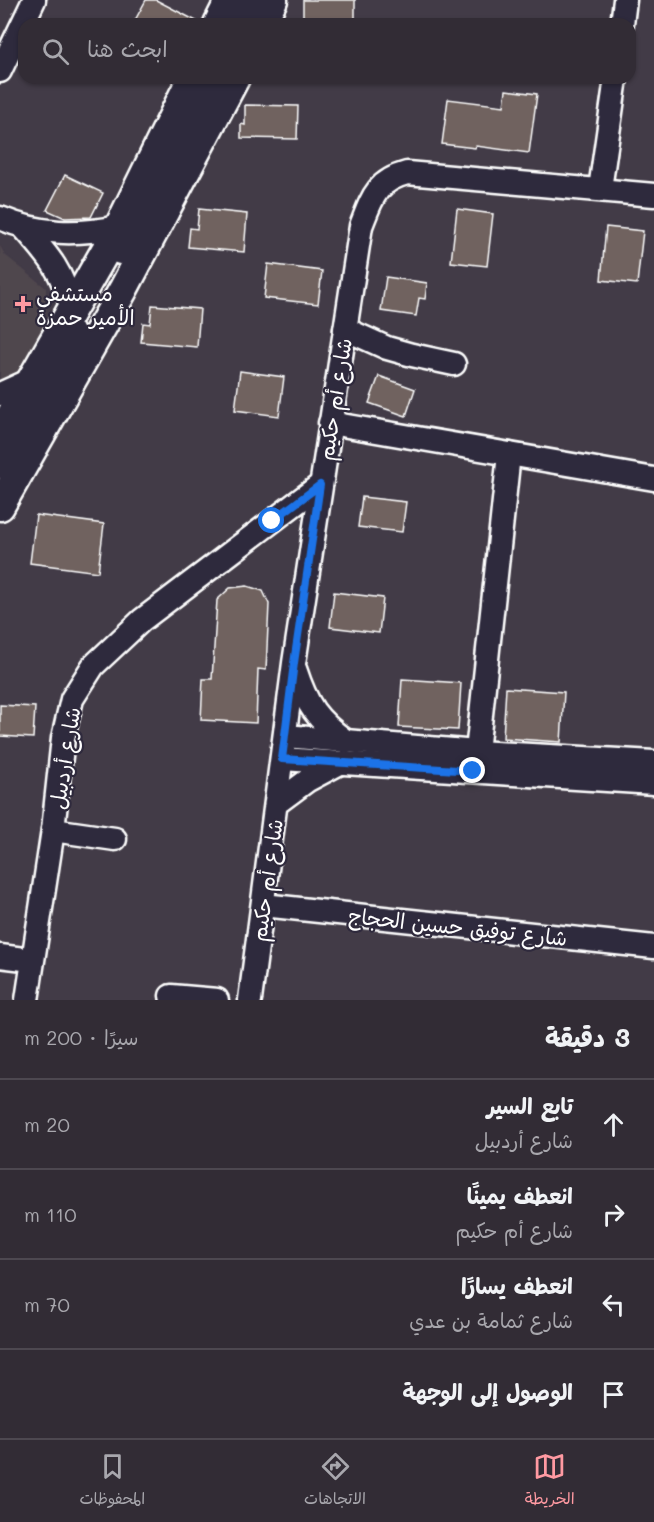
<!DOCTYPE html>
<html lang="ar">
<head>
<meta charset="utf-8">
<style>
  body { margin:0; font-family:Mali,"Playpen Sans Arabic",sans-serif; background:#3d3841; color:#f1f3f6; direction:rtl }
  .stop { position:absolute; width:18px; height:18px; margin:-14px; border:4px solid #1a73e8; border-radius:50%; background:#fff }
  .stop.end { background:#1a73e8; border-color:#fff; box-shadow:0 2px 6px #0008 }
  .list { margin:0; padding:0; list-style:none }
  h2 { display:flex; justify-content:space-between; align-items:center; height:78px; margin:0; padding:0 24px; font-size:26px }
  h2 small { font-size:20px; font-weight:400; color:#a8a7ad }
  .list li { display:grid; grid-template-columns:39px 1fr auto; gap:18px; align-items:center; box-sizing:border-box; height:90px; padding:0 24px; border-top:2px solid #4d4850 }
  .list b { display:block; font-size:22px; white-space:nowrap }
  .list p { margin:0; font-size:20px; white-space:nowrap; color:#a8a7ad }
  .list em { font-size:20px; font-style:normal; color:#a8a7ad }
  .icon { flex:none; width:33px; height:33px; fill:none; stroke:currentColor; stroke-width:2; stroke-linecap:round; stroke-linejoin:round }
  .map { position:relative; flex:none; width:654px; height:1000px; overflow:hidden; direction:ltr }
  .search { position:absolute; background:#322c35; box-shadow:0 2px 4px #0004; left:18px; right:18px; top:18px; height:66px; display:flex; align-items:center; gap:15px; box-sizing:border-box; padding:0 21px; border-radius:18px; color:#a8a7ad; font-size:22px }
  .sheet { height:438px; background:#322c35 }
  nav { display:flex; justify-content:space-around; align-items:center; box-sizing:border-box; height:84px; border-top:2px solid #4d4850; background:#322c35; font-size:16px; color:#a8a7ad }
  nav a { display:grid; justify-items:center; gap:3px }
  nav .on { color:#ff9aa2 }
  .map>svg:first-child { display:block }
</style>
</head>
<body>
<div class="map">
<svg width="654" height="1000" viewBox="0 0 654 1000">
  <rect width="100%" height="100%" fill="#423b47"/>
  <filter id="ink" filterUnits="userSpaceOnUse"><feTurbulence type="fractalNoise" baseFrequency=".0167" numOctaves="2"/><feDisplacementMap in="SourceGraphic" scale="12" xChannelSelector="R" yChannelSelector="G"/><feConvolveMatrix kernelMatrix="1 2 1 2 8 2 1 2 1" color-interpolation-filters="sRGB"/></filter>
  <g filter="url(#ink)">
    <polygon fill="#50474e" points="0,246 5,255 46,288 46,320 19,377 0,385"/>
    <g fill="#6f625e" stroke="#fff" stroke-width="1.5">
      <polygon points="146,0 156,0 202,24 133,24"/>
      <rect x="303" y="0" width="52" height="24"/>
      <polygon points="506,90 537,94 529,153 476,146 475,148 442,144 448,99 504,106"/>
      <polygon points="245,105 298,106 297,139 241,138 241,124 245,125"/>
      <polygon points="65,175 103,193 91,217 65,218 47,210"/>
      <polygon points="199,209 247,214 244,252 188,247 190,228 197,229"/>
      <polygon points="457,209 493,214 487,266 451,262"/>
      <polygon points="606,227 643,231 637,284 601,280"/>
      <polygon points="268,264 322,271 318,304 264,298"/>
      <polygon points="386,277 427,283 425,299 419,298 416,316 381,311"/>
      <polygon points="152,305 200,309 197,347 141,342 143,323 150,324"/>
      <polygon points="240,371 284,377 279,416 235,410"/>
      <polygon points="379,376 415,389 406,416 369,403"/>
      <polygon points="362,497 406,502 402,532 358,527"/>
      <polygon points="36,515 104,524 98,572 30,563"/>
      <polygon points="247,586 263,591 269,604 266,670 258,669 256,723 201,720 203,679 212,679 217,600 230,588"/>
      <polygon points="334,592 383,598 379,633 330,627"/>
      <polygon points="402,679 461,683 458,730 399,727"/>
      <polygon points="506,688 564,692 561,742 503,738"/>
      <polygon points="0,705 35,707 33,738 0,736"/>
    </g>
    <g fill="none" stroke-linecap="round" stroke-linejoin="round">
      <g stroke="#fff" stroke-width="27">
        <g id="minor">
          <polyline points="242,24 253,0"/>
          <polyline points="622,24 625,0"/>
          <polyline points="0,71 34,0"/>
          <polyline points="600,189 616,78"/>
          <path d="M0,218C41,235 76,235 119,227"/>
          <path d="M24,228C50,257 63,272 72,310"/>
          <polyline points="120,253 163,177 216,78"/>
          <polyline points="345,329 387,348 412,355 454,364"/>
          <polyline points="0,394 33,379"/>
          <polyline points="330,423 654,479"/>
          <polyline points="0,467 74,334"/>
          <path d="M295,669C307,706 316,719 347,742"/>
          <polyline points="285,736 477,752 654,762"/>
          <polyline points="477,752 509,454"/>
          <polyline points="282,759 654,783"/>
          <polyline points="277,803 308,780 338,764"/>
          <polyline points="53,830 115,839"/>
          <polyline points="263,905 654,947"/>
          <polyline points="0,956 32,960"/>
          <polyline points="171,996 217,1000"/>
          <polyline points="27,1000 53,830 63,738 72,699 93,666 142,620 320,485"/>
          <path d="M250,1000L294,663L361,226C372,198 376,181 407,173L654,195"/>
        </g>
      </g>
      <g stroke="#fff" stroke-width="33">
        <g id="major">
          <polyline points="218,24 230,0"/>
          <polyline points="261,24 273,0"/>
          <polyline points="0,435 119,227 192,78"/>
          <polyline points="0,506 123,290 235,78"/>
        </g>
      </g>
      <use href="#minor" stroke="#2f2a3d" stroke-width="22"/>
      <use href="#major" stroke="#2f2a3d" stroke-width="28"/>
    </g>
  </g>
  <g fill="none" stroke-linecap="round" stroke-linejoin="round" filter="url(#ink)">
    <polyline stroke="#1a73e8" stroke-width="8" points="272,521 320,485 294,663 282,759 473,771"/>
  </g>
  <path fill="#ff9aa2" stroke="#2f2a3d" stroke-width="2" d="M20 295h6v6h6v6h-6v6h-6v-6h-6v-6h6z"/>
  <g text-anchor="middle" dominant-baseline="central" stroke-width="4.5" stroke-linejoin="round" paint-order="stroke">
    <g font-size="21" fill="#fff" stroke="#2f2a3d" text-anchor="start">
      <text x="36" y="292">مستشفى<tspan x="36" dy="24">الأمير حمزة</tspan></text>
    </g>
    <g font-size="21" fill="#fff" stroke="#2f2a3d">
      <text transform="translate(334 399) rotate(-81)">شارع أم حكيم</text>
      <text transform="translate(64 758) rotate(-81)">شارع أردبيل</text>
      <text transform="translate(266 880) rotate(-82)">شارع أم حكيم</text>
      <text transform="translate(458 926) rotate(6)">شارع توفيق حسين الحجاج</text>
    </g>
  </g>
</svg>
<div class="stop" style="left:272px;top:521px"></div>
<div class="stop end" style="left:473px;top:771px"></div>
<div class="search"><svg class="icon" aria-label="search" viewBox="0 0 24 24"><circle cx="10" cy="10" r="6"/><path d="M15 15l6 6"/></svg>ابحث هنا</div>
</div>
<section class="sheet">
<h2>3 دقيقة<small>سيرًا · 200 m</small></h2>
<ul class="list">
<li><svg class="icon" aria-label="ahead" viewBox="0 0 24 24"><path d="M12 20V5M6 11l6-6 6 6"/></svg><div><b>تابع السير</b><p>شارع أردبيل</p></div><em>20 m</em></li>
<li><svg class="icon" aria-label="right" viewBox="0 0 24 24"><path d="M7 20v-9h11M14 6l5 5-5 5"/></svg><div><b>انعطف يمينًا</b><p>شارع أم حكيم</p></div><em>110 m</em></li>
<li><svg class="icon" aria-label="left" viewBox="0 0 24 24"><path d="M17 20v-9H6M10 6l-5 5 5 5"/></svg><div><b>انعطف يسارًا</b><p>شارع ثمامة بن عدي</p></div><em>70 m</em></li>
<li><svg class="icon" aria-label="arrive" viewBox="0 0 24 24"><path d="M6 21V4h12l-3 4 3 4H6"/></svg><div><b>الوصول إلى الوجهة</b></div></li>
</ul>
</section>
<nav>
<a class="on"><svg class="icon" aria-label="map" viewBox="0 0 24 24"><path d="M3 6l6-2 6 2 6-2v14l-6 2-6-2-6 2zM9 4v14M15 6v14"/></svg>الخريطة</a>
<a><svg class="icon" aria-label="directions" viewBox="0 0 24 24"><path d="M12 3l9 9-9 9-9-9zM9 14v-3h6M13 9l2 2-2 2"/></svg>الاتجاهات</a>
<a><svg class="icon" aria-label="saved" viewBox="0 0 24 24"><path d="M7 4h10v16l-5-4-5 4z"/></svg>المحفوظات</a>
</nav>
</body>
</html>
